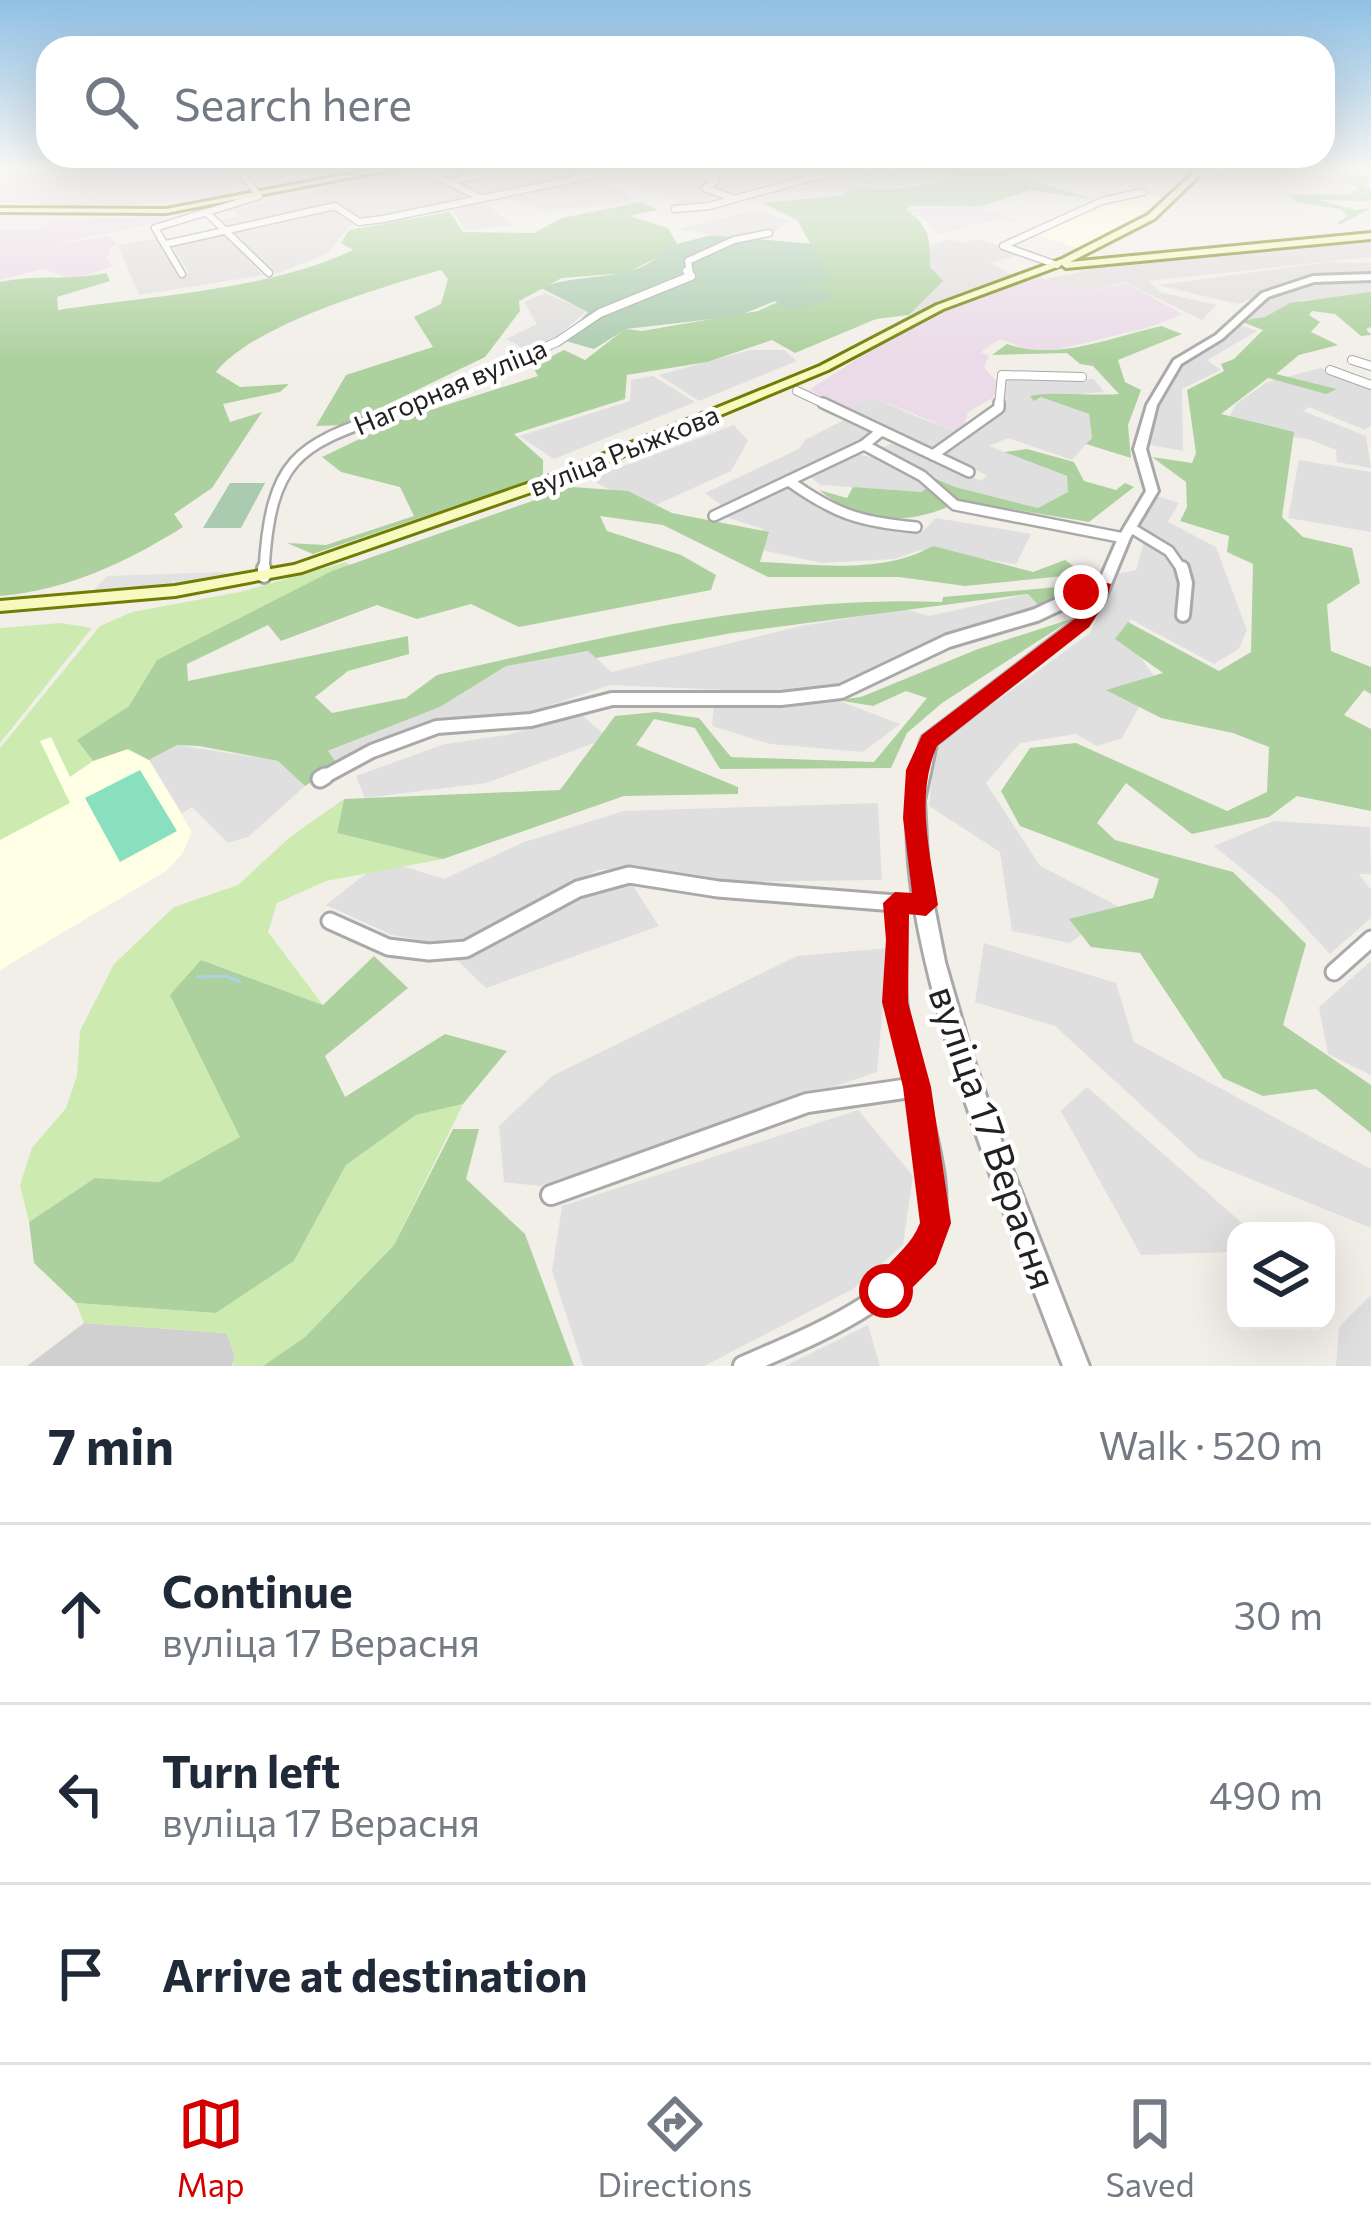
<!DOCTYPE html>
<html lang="en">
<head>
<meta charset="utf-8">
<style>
  body { margin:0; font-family:Commissioner,sans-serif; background:#f6f6f7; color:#1f2937 }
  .controls { position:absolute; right:36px; bottom:36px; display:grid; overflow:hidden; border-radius:24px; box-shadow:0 12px 48px #0002 }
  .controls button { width:108px; height:108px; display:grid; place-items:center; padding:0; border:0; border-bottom:3px solid #e0e1e3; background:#fff; color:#1f2937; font:60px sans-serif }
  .stop { position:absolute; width:36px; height:36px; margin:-27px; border:9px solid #d40000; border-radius:50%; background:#fff }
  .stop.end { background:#d40000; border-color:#fff; box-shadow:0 3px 12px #0008 }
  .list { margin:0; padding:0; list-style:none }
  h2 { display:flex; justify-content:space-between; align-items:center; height:156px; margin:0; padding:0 48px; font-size:51px }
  h2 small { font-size:39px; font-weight:400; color:#747a83 }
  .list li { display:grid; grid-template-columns:78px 1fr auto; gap:36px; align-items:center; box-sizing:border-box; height:180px; padding:0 48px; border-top:3px solid #e0e1e3 }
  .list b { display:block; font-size:45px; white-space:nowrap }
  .list p { margin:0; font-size:39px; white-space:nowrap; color:#747a83 }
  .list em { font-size:39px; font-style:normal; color:#747a83 }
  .icon { flex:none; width:66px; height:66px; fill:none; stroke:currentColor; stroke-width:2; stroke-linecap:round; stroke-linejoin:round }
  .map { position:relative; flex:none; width:1371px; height:1366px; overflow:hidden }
  .search { position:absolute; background:#fff; box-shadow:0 12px 48px #0002; left:36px; right:36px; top:36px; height:132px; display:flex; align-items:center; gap:30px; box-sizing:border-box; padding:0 42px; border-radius:36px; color:#747a83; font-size:45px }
  .sheet { height:696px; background:#fff }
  nav { display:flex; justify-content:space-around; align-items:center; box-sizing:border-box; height:168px; border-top:3px solid #e0e1e3; background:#fff; font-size:33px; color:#747a83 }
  nav a { display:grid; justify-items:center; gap:6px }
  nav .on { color:#d40000 }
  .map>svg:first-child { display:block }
</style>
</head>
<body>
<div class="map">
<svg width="1371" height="1366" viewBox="0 0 1371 1366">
  <rect width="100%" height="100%" fill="#f2efe9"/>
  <g fill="#e0dfdf">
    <polygon points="410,168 744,168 776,181 681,206 669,196 598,174 479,199 513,225 465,231 453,211 350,226 327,254 276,274 220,220 239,216 234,210"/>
    <polygon points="914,170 943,173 931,181 895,186 770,193 824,178 864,180"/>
    <polygon points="755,210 790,221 772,233 739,238 676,229"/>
    <polygon points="223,233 263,275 139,295 118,245 159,238 177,277 189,273 171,244"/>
    <polygon points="949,239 963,243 977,239 1023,254 990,263 1012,275 909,315 942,281 929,267 930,246"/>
    <polygon points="1371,242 1371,257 1149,281 1160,292 1216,305 1202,320 1125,282 1083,292 1046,279 1111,265"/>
    <polygon points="1330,262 1371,263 1371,275 1307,276 1238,304 1158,285"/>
    <polygon points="1371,278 1371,296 1303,300 1272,326 1242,317 1270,295 1316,280"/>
    <polygon points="545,293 587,311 557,336 527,350 506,339 537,324 524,302"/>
    <polygon points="1236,323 1257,331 1207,360 1221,370 1182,389 1183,451 1146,444 1168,381 1182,364"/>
    <polygon points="750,350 784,350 797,361 699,401 659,375"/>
    <polygon points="1321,368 1371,387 1371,425 1365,430 1309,407 1303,411 1366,436 1371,468 1337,462 1336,450 1308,439 1224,427 1236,404 1267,382"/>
    <polygon points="653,376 695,402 554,459 519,436 630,401 631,380"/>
    <polygon points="1006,377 1094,379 1104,392 1044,397 1089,414 1092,438 1072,460 1008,438 989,446 1067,476 1068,492 1038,508 954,487 879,449 898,441 981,481 987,475 944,456 987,425 1004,407"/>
    <polygon points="872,397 920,418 956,431 936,451 929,450 848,410"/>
    <polygon points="846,419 872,432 855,446 724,507 705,493 799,449 805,440"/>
    <polygon points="734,425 748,441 731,471 647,509 589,479"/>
    <polygon points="857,454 884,460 928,486 922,492 821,485 809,476"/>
    <polygon points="1299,460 1371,472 1371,532 1288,518"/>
    <polygon points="786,487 819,509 867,526 923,531 936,518 1031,534 1016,564 920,550 895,559 821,563 753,548 763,529 726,517"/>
    <polygon points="1156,496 1179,503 1168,522 1216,547 1247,630 1239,649 1214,664 1130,619 1127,637 1155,678 1122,738 1097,746 1076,734 1020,743 986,783 1040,866 1118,906 1070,943 1012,931 1000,852 929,806 935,746 1090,633 1117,574 1136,570 1146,535 1136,530"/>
    <polygon points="1028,594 1041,608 965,629 829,688 792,693 610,685 525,714 436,724 385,737 338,765 327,752 440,707 505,666 589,651 611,672 801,626 906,609 929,616"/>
    <polygon points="837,700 900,724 863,752 770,744 712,726 714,706"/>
    <polygon points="581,714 608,738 486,783 365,798 356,776 445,744 506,735"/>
    <polygon points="177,745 279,761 305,786 248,837 228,843 192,807 182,813 149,760"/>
    <polygon points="878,803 882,880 727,882 636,867 598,870 464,938 431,942 392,935 326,905 383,860 444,879 524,842 624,811"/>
    <polygon points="1274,821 1370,827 1371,874 1359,874 1371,890 1371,918 1330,954 1278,898 1214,846"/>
    <polygon points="631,883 659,926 486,988 457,960 574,899"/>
    <polygon points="984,943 1116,983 1134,1042 1371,1169 1371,1228 1199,1158 1055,1026 975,1002"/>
    <polygon points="888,948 877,1072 540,1186 504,1182 499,1126 552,1076 797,956"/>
    <polygon points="1371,961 1371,1075 1328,1054 1319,1007"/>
    <polygon points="1087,1087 1242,1223 1228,1252 1141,1255 1061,1111"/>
    <polygon points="858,1110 913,1176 903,1245 853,1289 704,1366 583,1366 552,1271 562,1206"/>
    <polygon points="1371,1295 1371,1366 1336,1366 1339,1327"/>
    <polygon points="868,1325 880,1366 785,1366"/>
  </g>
  <g fill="#ebdbe8">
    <polygon points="0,168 87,168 80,171 85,175 136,168 221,168 234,195 105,208 0,202"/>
    <polygon points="589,177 627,192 630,202 546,211 509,198 530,193 527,189"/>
    <polygon points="975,206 1024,224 1000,218 937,234 924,219 907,210"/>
    <polygon points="163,216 165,221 49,245 109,236 118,245 110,247 107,259 114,266 73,279 42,269 0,280 0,230 36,230 49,221"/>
    <polygon points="1040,277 1083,292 1126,283 1183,314 1150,327 1039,354 1000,339 981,352 989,356 984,367 998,383 993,398 968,412 964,426 956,431 872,397 848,410 809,390 902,330 963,301"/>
  </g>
  <g fill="#ffffe5">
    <polygon points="1145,193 1161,198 1136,218 1077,248 1036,234 1100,204"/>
    <polygon points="72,725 149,760 192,832 182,854 166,871 0,970 0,753"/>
  </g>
  <polygon fill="#d0d0d0" points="84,1323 227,1333 235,1357 232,1366 27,1366"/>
  <g fill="#cdebb0">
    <polygon points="346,562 350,565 158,660 129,706 78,740 93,761 70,777 51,737 40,741 70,803 0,840 0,748 100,626 132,612 240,592"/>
    <polygon points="61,623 92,628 0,743 0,628"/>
    <polygon points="344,799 337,833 443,859 326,881 277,903 268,932 323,1005 201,960 241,1137 159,1182 95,1178 29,1222 20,1185 32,1148 66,1108 77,1076 80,1031 114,964 174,907 238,885 290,837"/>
    <polygon points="463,1104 394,1245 305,1337 263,1366 233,1366 235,1357 227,1333 84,1323 76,1303 216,1313 294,1261 346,1165 416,1115"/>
  </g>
  <g fill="#add19e">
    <path d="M968,168H995L1092,199L1031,190L981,206H911L906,210C930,226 930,239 930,267L943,281L909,315L876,319L795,353L772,340L707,362L627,375L625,399L514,434L543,460V476L313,554L287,543L326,545L414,516L400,487L341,472L322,457L399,420L538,376L532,366L564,350L585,360L625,329L642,331L758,311L806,289L800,285L830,280L798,221L763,203L845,195L851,188L897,189L938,183Z"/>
    <polygon points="1371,172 1367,180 1371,184 1365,186 1371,190 1371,201 1320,200 1355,210 1371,208 1341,224 1337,223 1347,216 1340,209 1298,203 1288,195 1348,194 1358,188 1338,179"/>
    <path d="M642,202L658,210L629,216L668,228L679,247L626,273L562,278L519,301L520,311L485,357L345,425L316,426L346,375L433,347L414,317L441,304L448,279L441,270C382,287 252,325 216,372L240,387L289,384L280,392L223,404L230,422L262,412L212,488L174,514L183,527C125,563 68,590 0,596V282C36,274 70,281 106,273L110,281L57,297L58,310C150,296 269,290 353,250L341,243L349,230L450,212L463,232L534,233L562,218Z"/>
    <polygon points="1371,292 1371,327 1366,329 1371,335 1361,336 1335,314 1312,311 1309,315 1320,322 1311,332 1338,345 1299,355 1276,374 1337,389 1326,394 1268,378 1221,414 1294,432 1282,517 1303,537 1352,548 1360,583 1327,605 1331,651 1371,667 1371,694 1364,690 1344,715 1371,729 1371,811 1297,796 1269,817 1192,834 1126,783 1097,823 1115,840 1233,872 1306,944 1283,1025 1371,1085 1371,1133 1316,1089 1263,1096 1223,1078 1140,953 1091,947 1069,919 1153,898 1159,879 1020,826 1001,791 1030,748 1076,743 1227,811 1267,792 1269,747 1233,733 1161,718 1106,690 1163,673 1115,639 1128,622 1219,671 1251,652 1253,564 1227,552 1229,536 1180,521 1187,507 1186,482 1152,457 1192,463 1196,453 1187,390 1224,371 1221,364 1234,359 1263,330 1240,321 1265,317 1290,303"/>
    <path d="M1161,326L1182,334L1118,360L1125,382L1141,390L1128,425L1131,458L1086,444L1092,438L1089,414L1041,397L1034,401L1030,396C1051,391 1092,396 1119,394L1093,366L1080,364L1067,353L992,355L1007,344C1055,362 1112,337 1161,326Z"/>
    <polygon points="1027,449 1074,462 1084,481 1116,490 1125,483 1134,487 1089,522 958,500 932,477 955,487 1038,508 1068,492 1067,476 1004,452"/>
    <path d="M928,486L948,507C900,526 861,523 819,490L847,498L853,487L922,492Z"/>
    <path d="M572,487L628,491L672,513L769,532L760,562C817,564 881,575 933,546L1033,572L1065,560L1084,574L965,586L899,577H768L663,525L600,516L607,531L681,555L716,575L711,590L519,627L471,604L417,619L377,605L281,641L268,625L187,664L188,681L408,636L409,654L348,671L315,697L332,713L406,698L437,675C604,637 770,595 942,602L943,597L1069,586L1072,591L1041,608L1028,594L732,633L596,658L588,651L506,666L440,707L328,751L338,765L305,786L278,761L199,746L177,745L149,760L128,749L93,761L77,740L129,706L157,660L332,571Z"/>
    <polygon points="1074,618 942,703 907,733 891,768 720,769 695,728 654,719 636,745 738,787 738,794 624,796 443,859 337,833 344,799 560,790 615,716 656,712 699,718 731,757 874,762 927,698 906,691 873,706 837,700 861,697 978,649"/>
    <polygon points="374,956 408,988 325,1056 345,1097 445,1034 507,1051 463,1104 416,1115 346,1165 294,1261 216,1313 76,1303 34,1263 29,1222 95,1178 159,1182 240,1137 170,995 201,960 323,1005"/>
    <polygon points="453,1129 479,1129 466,1179 525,1234 574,1366 263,1366 305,1337 394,1245"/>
  </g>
  <g fill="#aacbaf">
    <path d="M711,235L813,244L831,280L802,286L829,290V300L790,311L775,301L738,316L626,329L594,349L562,340L588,312L541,288C578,271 641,285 666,247Z"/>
    <polygon points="230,483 265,483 241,528 203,528"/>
  </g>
  <polygon fill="#88e0be" points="140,770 177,831 120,862 85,798"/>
  <polygon fill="#e2e2e2" points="223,572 231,576 92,592 107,576"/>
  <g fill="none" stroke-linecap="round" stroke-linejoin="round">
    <polyline stroke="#aad3df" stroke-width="3" points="197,977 226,976 240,982"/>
    <g stroke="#a9a9a9" stroke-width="9">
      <g id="minor-far5">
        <polyline points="420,168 479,197"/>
        <polyline points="683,168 716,181 705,188 735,199"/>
        <polyline points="1199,173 1247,168"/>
        <polyline points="452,181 506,168"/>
        <polyline points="675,209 709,206 828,173 961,168"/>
        <polyline points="207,213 269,273"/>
        <polyline points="166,244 335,206 359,222 383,219 628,168"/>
        <polyline points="1057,265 1003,246 1102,201 1143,192"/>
        <polyline points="182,274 155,228 259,196 238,168"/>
        <polyline points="690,274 688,261 734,240 769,233"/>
      </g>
    </g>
    <g stroke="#a9a9a9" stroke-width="10">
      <g id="minor-far4">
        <polyline points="1352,360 1371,366"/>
        <polyline points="1330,370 1371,385"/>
        <polyline points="797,391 829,406"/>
        <polyline points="408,406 557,342 600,313 691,276 687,271"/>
        <polyline points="999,406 1002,375 1082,377"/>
      </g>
    </g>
    <g stroke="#a9a9a9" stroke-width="14">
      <g id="minor-far3">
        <polyline points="823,403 969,472"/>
        <polyline points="864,445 922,476 955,505 1124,538"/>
        <polyline points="933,455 999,408 999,403"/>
        <path d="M789,481C835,514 860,522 916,527"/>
        <polyline points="714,516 864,445 880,432"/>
        <polyline points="1131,528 1169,551 1183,571"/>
        <path d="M264,571C271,441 309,445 416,403"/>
      </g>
    </g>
    <g stroke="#a9a9a9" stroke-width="18">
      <g id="minor-far2">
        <polyline points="1182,568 1186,583 1183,615"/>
        <polyline points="264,576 264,568"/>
        <polyline points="320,779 372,751 437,727 531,720 612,699 781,699 841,692 948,641 1036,615 1102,584"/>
      </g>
    </g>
    <g stroke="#a9a9a9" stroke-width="21">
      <g id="minor-far1">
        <polyline points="320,779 325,776"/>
        <polyline points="330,921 388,947 429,952 466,949 578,889 629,875 718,889 895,903"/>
        <polyline points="1334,972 1371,939"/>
        <path d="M905,1040C893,994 900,950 895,903L926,905"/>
      </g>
    </g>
    <g stroke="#a9a9a9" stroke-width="24">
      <g id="minor">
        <polyline points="551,1195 807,1103 917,1087 904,1037"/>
        <path d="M743,1366C803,1339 917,1298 934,1226C944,1184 923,1129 917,1087"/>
      </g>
    </g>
    <g stroke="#a9a9a9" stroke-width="6">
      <path id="tertiary" d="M1371,274V280L1314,282L1268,297L1222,339L1181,364L1157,405L1146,449L1158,491L1130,538L1104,601L1087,625L936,744L924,801L928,876L945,962L971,1052L1002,1143L1089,1366H1063C1017,1246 969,1127 936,1003C919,939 904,870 908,804C909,783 916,761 921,741L923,737L1077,619L1091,600L1118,538L1146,491L1134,449L1147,405L1174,360L1216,335L1262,293L1313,276Z"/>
    </g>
    <g stroke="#707d05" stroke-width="6">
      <g id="secondary">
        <polygon points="382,168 398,168 166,213 0,212 0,208 166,209"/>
        <polygon points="1199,168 1207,168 1154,219 1070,262 1371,233 1371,239 1066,268 1062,265 943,309 828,370 560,482 302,572 175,596 0,611 0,601 175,586 294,565 550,476 820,366 937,305 1062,259 1148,215"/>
      </g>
    </g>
    <use href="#minor-far5" stroke="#fff" stroke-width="6"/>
    <use href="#minor-far4" stroke="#fff" stroke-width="8"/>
    <use href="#minor-far3" stroke="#fff" stroke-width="9"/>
    <use href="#minor-far2" stroke="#fff" stroke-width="12"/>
    <use href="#minor-far1" stroke="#fff" stroke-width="15"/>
    <use href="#minor" stroke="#fff" stroke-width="18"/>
    <use href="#tertiary" fill="#fff" fill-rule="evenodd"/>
    <use href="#secondary" fill="#f7fabf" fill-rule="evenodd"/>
  </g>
  <linearGradient id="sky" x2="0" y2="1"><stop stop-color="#8fc0e4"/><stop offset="0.47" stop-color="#f9f8f5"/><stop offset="1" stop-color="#f9f8f5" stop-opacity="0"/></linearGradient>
  <rect width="1371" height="359" fill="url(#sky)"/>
  <path fill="#d40000" d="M1096,580L1111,584L1106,601L1089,627L937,746C915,797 930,852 938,905L926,916L909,914L908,1002L931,1087L951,1223L936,1264L897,1303L886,1307L874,1303L870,1291C881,1264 909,1252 920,1223L903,1087L882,1002L886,940L883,903L895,892L912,893L903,818L906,770L922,735L1076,618L1090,595L1081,598L1072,592Z"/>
  <g text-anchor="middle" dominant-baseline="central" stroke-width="9" stroke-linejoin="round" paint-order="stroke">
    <g font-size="27" fill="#222" stroke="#fff">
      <text transform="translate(450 386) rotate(-23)">Нагорная вуліца</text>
      <text transform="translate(624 450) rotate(-22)">вуліца Рыжкова</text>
    </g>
    <g font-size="39" fill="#222" stroke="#fff">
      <text transform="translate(995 1137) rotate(71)">вуліца 17 Верасня</text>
    </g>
  </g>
</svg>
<div class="controls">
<button><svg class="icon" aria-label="layers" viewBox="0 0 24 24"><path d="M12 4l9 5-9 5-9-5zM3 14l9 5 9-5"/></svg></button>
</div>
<div class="stop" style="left:886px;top:1291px"></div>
<div class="stop end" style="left:1081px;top:592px"></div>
<div class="search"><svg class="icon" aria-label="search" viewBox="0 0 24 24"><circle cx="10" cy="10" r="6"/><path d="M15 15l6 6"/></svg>Search here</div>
</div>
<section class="sheet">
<h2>7 min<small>Walk · 520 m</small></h2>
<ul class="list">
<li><svg class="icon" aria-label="ahead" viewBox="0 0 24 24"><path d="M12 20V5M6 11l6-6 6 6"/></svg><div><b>Continue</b><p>вуліца 17 Верасня</p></div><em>30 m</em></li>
<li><svg class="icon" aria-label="left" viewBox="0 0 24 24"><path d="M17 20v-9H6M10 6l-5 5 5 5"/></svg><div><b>Turn left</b><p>вуліца 17 Верасня</p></div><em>490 m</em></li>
<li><svg class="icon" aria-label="arrive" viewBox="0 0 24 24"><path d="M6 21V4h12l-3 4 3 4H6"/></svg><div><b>Arrive at destination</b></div></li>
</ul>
</section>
<nav>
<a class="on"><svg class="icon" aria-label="map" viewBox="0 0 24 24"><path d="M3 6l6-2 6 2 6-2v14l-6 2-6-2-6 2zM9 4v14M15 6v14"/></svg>Map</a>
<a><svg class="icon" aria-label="directions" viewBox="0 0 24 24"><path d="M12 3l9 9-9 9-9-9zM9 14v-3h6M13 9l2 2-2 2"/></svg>Directions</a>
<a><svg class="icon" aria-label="saved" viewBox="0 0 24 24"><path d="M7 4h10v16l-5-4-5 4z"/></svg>Saved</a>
</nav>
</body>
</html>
